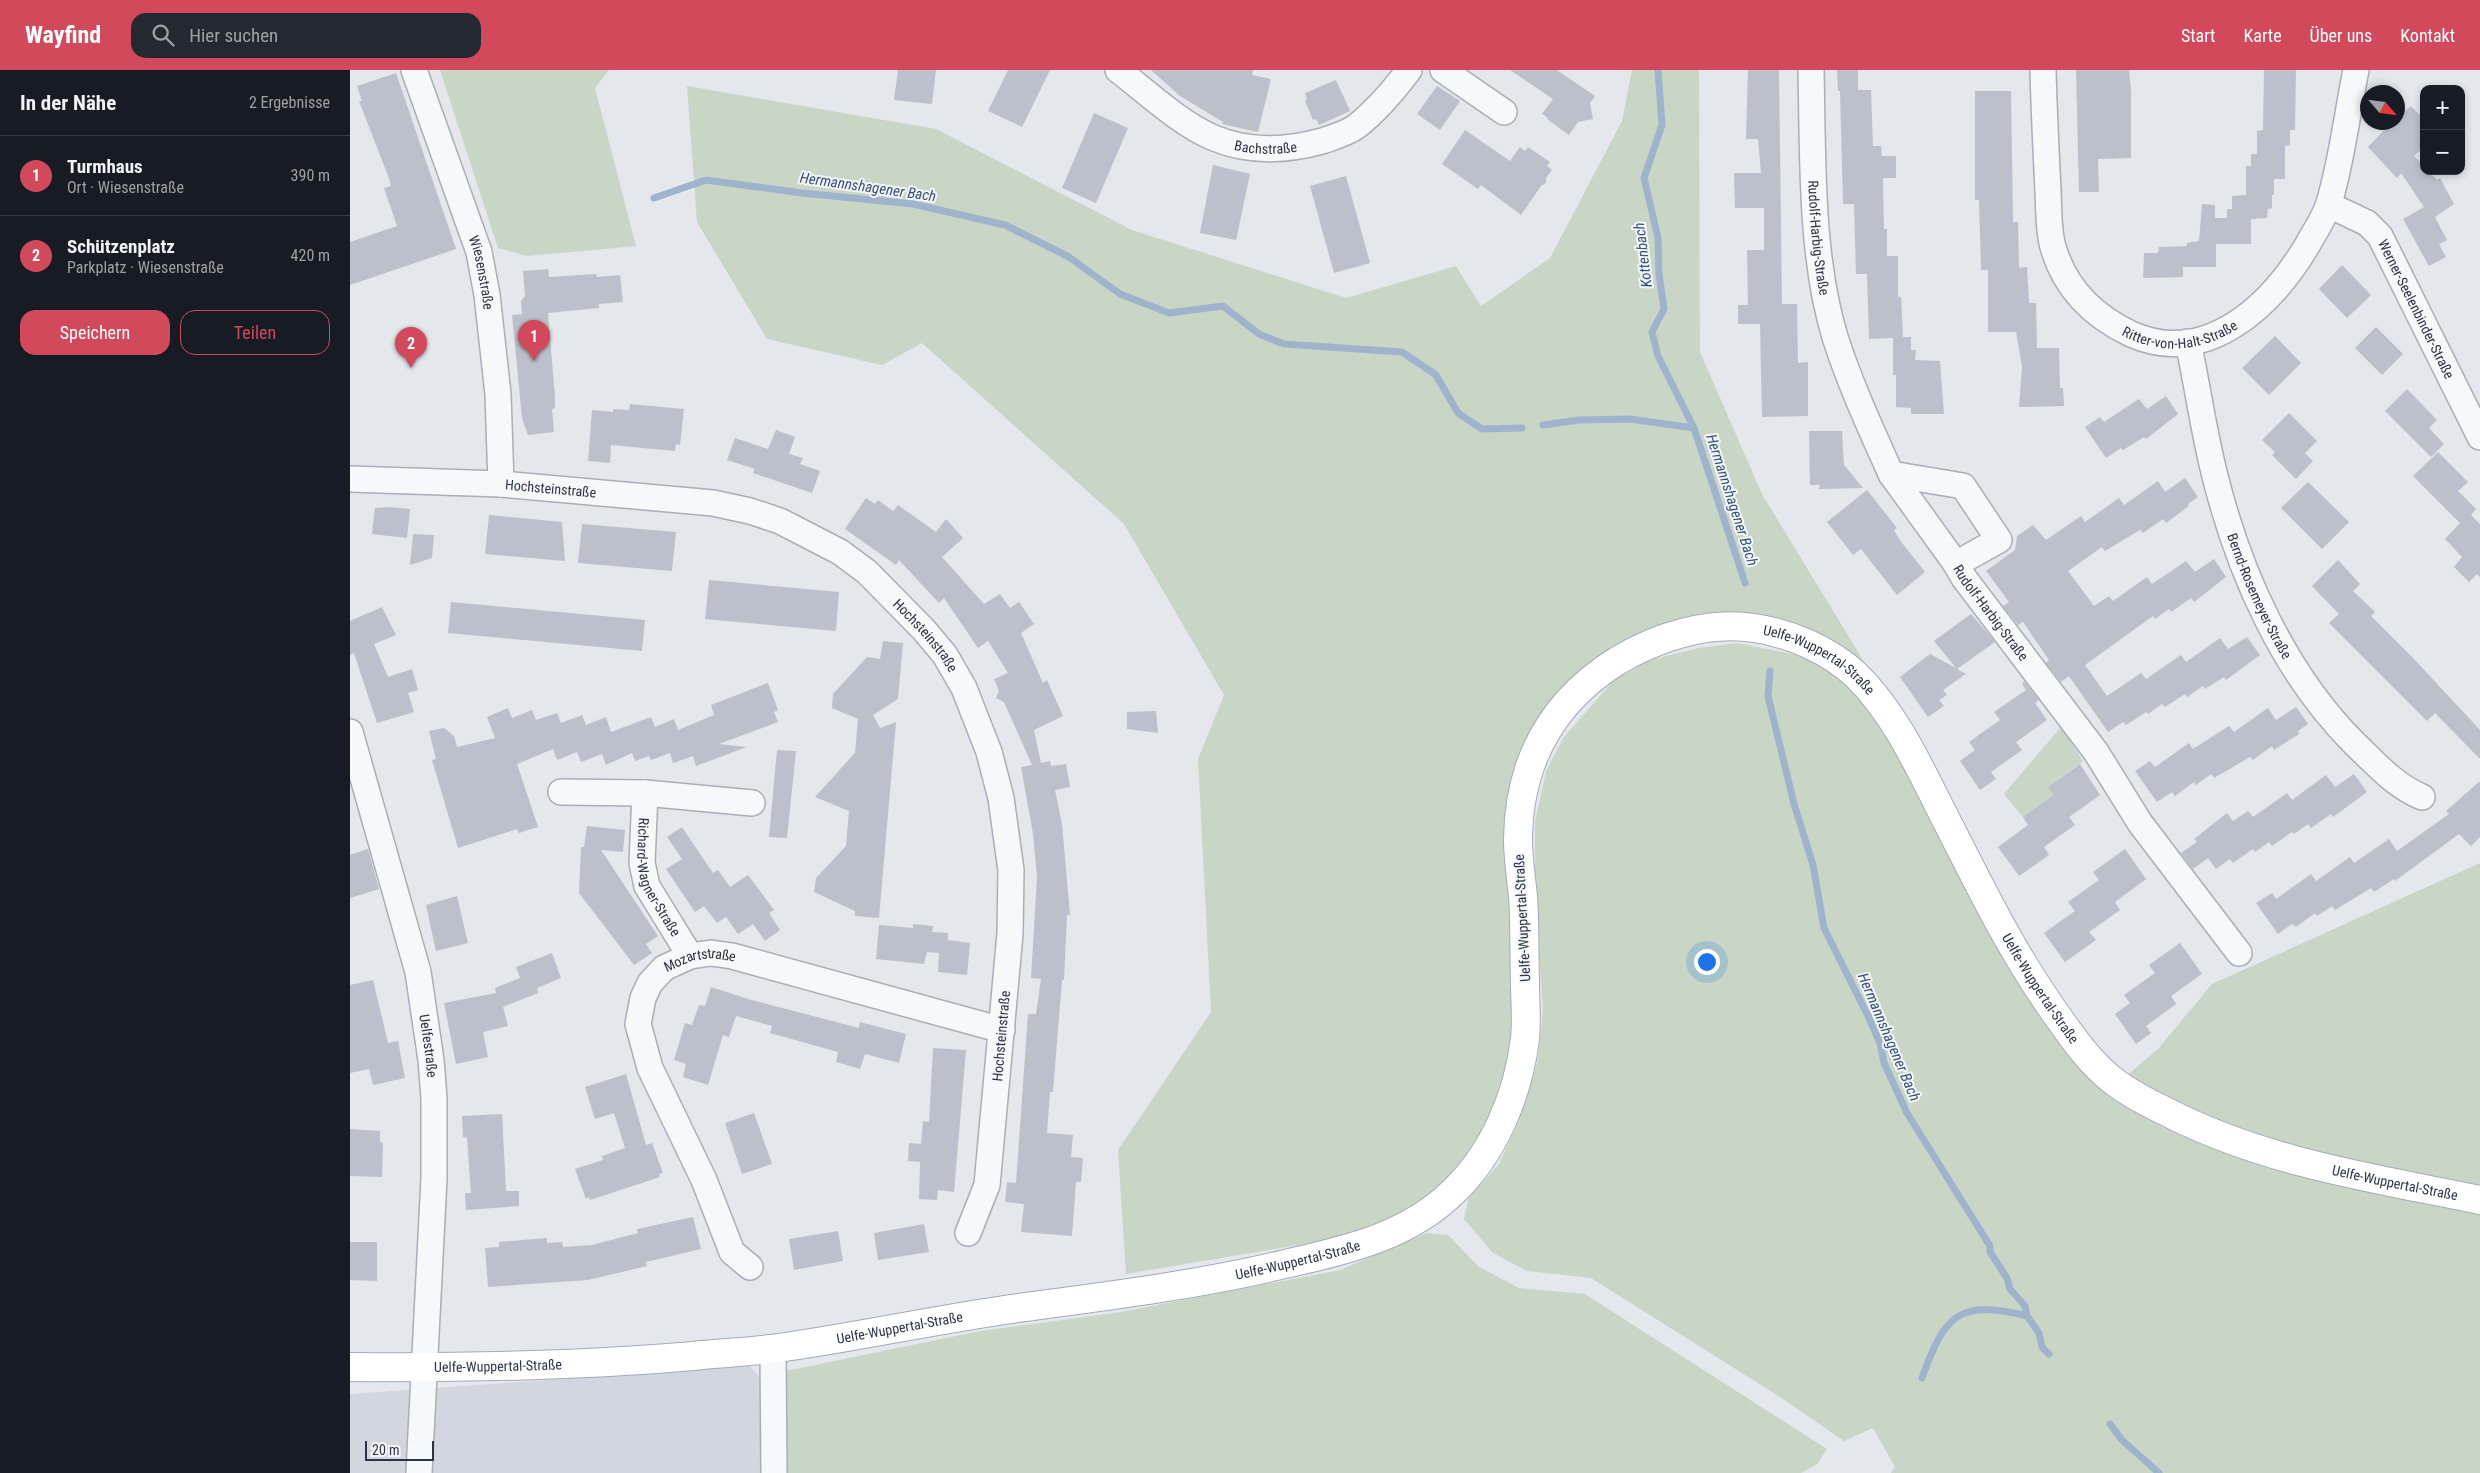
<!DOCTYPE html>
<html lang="de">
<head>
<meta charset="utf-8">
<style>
  body { margin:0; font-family:"Roboto Condensed",sans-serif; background:#242831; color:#f1f3f6 }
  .controls { position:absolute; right:15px; top:15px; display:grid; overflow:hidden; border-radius:10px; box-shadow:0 2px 8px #0003 }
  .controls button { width:45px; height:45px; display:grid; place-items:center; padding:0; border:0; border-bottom:1px solid #363941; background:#171b24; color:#f1f3f6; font:25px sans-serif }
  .compass { position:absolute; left:2010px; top:15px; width:45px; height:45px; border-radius:50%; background:#171b24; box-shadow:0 2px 8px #0003; rotate:118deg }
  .scale { position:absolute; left:15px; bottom:12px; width:69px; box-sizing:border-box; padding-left:5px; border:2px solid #2b3445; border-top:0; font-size:14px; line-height:18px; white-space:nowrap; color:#2b3445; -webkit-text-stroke:4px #f4f6f9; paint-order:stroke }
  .you { position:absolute; left:1356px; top:891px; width:18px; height:18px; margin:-12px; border:4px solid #fff; border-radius:50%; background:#1a73e8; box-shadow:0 0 0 8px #1a73e833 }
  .badge { display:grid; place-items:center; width:32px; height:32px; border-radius:50%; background:#d1495b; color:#fff; font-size:16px; font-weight:700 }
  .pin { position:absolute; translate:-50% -41px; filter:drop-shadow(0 1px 2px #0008) }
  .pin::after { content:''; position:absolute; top:26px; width:18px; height:15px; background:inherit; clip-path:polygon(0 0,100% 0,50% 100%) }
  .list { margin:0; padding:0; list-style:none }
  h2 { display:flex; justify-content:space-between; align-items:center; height:65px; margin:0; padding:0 20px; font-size:21px }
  h2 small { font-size:16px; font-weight:400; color:#9ea1a6 }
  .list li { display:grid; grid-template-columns:32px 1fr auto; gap:15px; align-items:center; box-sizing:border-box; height:80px; padding:0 20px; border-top:1px solid #363941 }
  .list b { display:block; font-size:19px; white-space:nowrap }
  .list p { margin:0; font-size:16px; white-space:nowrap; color:#9ea1a6 }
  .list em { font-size:16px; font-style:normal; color:#9ea1a6 }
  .actions { display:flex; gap:10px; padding:15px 20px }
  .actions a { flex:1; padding:11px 0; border:1px solid #d1495b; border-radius:15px; text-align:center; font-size:18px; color:#d1495b }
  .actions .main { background:#d1495b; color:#fff }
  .icon { flex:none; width:28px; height:28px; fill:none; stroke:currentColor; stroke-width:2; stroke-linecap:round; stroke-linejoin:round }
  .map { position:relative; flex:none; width:2130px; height:1403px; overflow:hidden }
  header { display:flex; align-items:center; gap:30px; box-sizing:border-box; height:70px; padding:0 25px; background:#d1495b; color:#fff }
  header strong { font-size:24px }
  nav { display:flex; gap:28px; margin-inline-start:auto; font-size:18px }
  .search { width:350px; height:45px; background:#242831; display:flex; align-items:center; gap:12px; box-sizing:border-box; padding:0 18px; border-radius:15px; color:#9ea1a6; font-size:19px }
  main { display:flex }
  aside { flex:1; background:#171b24 }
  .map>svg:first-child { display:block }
</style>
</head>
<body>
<header>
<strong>Wayfind</strong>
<div class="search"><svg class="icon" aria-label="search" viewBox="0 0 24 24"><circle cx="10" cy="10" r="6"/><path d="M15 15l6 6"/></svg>Hier suchen</div>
<nav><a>Start</a><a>Karte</a><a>Über uns</a><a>Kontakt</a></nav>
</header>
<main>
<aside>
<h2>In der Nähe<small>2 Ergebnisse</small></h2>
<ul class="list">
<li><span class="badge">1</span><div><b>Turmhaus</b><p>Ort · Wiesenstraße</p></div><em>390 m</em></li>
<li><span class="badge">2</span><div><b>Schützenplatz</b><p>Parkplatz · Wiesenstraße</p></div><em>420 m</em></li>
</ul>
<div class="actions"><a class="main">Speichern</a><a>Teilen</a></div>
</aside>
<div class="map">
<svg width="2130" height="1403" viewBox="0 0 2130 1403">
  <rect width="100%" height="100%" fill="#e4e7ec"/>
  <polygon fill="#d2d6de" points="400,1296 418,1317 416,1403 0,1403 0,1324"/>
  <g fill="#c9d6c5">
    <polygon points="90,0 259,0 245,18 286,176 177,186 148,178"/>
    <polygon points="1282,0 1349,0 1350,282 1412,424 1516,595 1480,572 1354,552 1198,642 1164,835 1162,987 1136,1065 1086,1121 1014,1164 776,1204 768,1080 861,942 848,689 874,625 774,454 572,273 532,295 417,269 347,152 337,16 586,59 782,160 996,228 1106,196 1131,236 1200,188 1272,51"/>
    <polygon points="1387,573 1448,585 1479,600 1517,628 1761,1019 2130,1139 2130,1403 1541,1403 1545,1397 1523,1358 1494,1371 1433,1329 1241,1208 1177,1201 1143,1183 1114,1149 1119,1127 1149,1094 1169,1051 1188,990 1193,940 1185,832 1185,752 1196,701 1214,667 1264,610 1300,590 1349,578"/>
    <polygon points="1711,657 1733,691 1698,717 1703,725 1673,747 1654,724"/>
    <polygon points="2130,793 2130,1119 1901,1070 1774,1008 1808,979 1862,914"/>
    <polygon points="1077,1163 1098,1165 1129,1197 1169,1218 1235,1224 1477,1379 1467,1394 1451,1403 433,1403 436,1301 630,1261 771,1242 990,1200"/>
  </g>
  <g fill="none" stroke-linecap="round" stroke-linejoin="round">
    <g stroke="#9fb4cc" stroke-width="7">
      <polyline points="1308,0 1312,55 1294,108 1308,168 1309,204 1314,239 1302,262 1308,286 1344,358"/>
      <polyline points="304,128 356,110 452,123 563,134 655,155 719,187 770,224 819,243 873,236 909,264 934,274 1052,282 1086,305 1108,343 1132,359 1172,358"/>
      <polyline points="1193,355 1229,350 1280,349 1344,358 1395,513"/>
      <polyline points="1420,601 1418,626 1444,734 1463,795 1474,858 1519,948 1530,973 1534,993 1557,1043 1640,1176 1640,1182 1657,1208 1660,1219 1675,1236 1677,1246 1689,1263 1692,1277 1699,1284"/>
      <path d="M1572,1308C1595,1244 1609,1229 1677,1246"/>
      <polyline points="1760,1354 1772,1370 1809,1403"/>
    </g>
  </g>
  <g fill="#bbc0ca">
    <polygon points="548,0 586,0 582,34 544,30"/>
    <polygon points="658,0 700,0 672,57 638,41"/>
    <polygon points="801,0 903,0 902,5 921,9 908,62 872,54 873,52 830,26"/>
    <polygon points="1160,0 1207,0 1245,26 1240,33 1243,49 1228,52 1219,65 1197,49 1198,48 1192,44 1203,29"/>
    <polygon points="1398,0 1429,0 1432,234 1447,234 1448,293 1458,292 1458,346 1412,347 1410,254 1388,254 1388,235 1398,235 1397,180 1414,180 1414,138 1385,138 1384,103 1411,103 1408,69 1396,69"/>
    <polygon points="1487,0 1508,0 1508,20 1521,20 1523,76 1531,76 1532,86 1546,86 1546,108 1533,108 1534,159 1537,159 1537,186 1548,186 1548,227 1551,227 1553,267 1561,267 1561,280 1566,280 1565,290 1590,291 1594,344 1561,344 1561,338 1546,337 1546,305 1543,305 1543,268 1519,269 1517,204 1506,204 1504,134 1493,134 1490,21 1488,21"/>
    <polygon points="1726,0 1779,0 1781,21 1781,88 1748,89 1749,122 1729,122"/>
    <polygon points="1914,0 1946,0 1945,60 1940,60 1940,75 1935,76 1935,109 1924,109 1924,125 1922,125 1922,138 1918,139 1917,148 1901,149 1901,174 1866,174 1866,197 1833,197 1833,207 1793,208 1794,183 1808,183 1809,177 1837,176 1837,173 1849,171 1852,134 1865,135 1865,148 1877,148 1877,139 1882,139 1882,126 1896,125 1896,96 1901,96 1901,84 1907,84 1907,61 1913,60"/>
    <polygon points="46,3 106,179 0,215 0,172 47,156 34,118 41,116 40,111 9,31 12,31 7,16"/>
    <polygon points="986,10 1000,41 969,55 966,49 963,50 955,31 957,29 955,23"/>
    <polygon points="1087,16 1110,31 1090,60 1067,44"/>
    <polygon points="1625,21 1661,21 1663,152 1668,152 1669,198 1677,197 1679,233 1686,233 1687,278 1709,278 1710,318 1713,318 1714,336 1669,337 1672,296 1666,262 1638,262 1638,200 1631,200 1629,130 1625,130"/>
    <polygon points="2061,36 2074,49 2074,77 2064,86 2074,96 2074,101 2078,101 2087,110 2090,108 2104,134 2085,147 2097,170 2089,174 2096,187 2079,196 2053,149 2074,137 2051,103 2047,108 2018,77 2042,52 2048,52 2048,47"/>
    <polygon points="744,43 778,58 746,133 712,118"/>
    <polygon points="1115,60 1160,91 1170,77 1175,81 1178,77 1200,92 1197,96 1202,100 1196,108 1196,113 1191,116 1171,145 1131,115 1128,119 1092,94"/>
    <polygon points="863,95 900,104 886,170 850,163"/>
    <polygon points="996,106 1020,193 984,203 960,116"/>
    <polygon points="1992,195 2021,225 1997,248 1969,219"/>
    <polygon points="198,199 199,207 246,204 247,207 270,205 273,232 249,234 249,238 198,243 205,327 205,338 202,339 204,362 178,365 172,348 162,245 172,244 171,231 175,226 173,201"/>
    <polygon points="2026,257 2053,284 2032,305 2005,278"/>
    <polygon points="1925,266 1951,293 1919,325 1892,298"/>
    <polygon points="2057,319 2087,350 2079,358 2094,374 2081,387 2035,341"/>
    <polygon points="1816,326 1828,344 1796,369 1794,367 1773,380 1771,378 1756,388 1735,357 1750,347 1754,352 1789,329 1797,339"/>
    <polygon points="280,334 334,339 330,375 326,374 325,381 261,375 260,393 238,391 242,340 263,342 263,339 279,340"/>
    <polygon points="1939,343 1967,371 1955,383 1963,391 1946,409 1922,385 1925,382 1912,370"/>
    <polygon points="426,360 445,367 439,384 453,388 450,394 470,401 462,423 403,403 405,399 377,390 385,368 418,379"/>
    <polygon points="1459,361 1492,361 1494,395 1513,418 1469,419 1470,415 1460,415"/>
    <polygon points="2088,382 2118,412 2108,421 2126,439 2121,445 2130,454 2130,507 2127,504 2119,512 2104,497 2112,487 2095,469 2110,453 2063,406"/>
    <polygon points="1835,408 1848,427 1838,434 1839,436 1816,453 1813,449 1793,463 1790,460 1755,481 1752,477 1718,501 1744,536 1759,526 1763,531 1797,507 1802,514 1836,491 1845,502 1864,489 1876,507 1844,532 1841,528 1821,542 1819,539 1805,549 1803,546 1735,595 1757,626 1791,603 1796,609 1831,585 1836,592 1870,568 1878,579 1897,567 1910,585 1876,610 1874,607 1855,619 1853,616 1837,627 1835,624 1815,637 1812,634 1798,644 1796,642 1776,655 1773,652 1758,662 1719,606 1711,612 1696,593 1699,590 1673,552 1668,555 1653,536 1659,532 1636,501 1665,480 1667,466 1683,455 1696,470 1731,446 1735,452 1769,428 1774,435 1808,411 1815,422"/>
    <polygon points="1958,412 1999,452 1972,479 1931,438"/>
    <polygon points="1517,420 1547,458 1544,460 1549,469 1575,502 1547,525 1511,479 1503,485 1477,452"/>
    <polygon points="516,428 525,434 528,430 543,441 548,435 586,462 596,449 613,468 592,487 634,534 650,524 660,538 669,532 684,554 671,563 693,613 697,610 713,646 684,660 691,693 700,691 701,696 716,694 720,717 705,720 712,754 720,845 717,845 714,910 712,910 703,1022 700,1022 697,1063 723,1065 721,1087 733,1088 731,1112 726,1112 722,1166 671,1162 674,1134 655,1132 657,1112 666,1113 678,944 686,944 691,909 681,908 687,807 683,764 671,697 682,695 654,632 646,628 649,621 644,609 658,603 638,571 628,578 594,528 589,533 549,490 546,495 495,459"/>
    <polygon points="40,437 60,439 57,468 22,464 25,438"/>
    <polygon points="139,445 212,452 215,491 135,484"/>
    <polygon points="232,454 326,462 322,501 228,493"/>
    <polygon points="63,464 84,465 82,488 60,495"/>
    <polygon points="1988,490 2010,514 2003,521 2025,542 2021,546 2063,588 2130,660 2130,689 2085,643 2077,651 1979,553 1989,544 1962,516"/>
    <polygon points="359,510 489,522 486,561 355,549"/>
    <polygon points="101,532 295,550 292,581 98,563"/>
    <polygon points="32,537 46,565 24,574 38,607 62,599 68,620 58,623 64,642 27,653 4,583 0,585 0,551"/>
    <polygon points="1621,544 1645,572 1607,599 1616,604 1593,620 1597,625 1589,630 1594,636 1578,647 1550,607 1580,584 1606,598 1584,571"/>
    <polygon points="533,571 553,573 548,629 523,645 530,658 546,652 529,848 505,846 505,841 464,822 466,808 496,776 499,741 465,727 505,683 508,649 482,638 483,624 517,587 530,589"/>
    <polygon points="1674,611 1689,630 1685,633 1697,650 1666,672 1672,680 1641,702 1646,709 1630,720 1610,691 1625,680 1619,672 1650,650 1644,642 1676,620 1672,614"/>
    <polygon points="418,613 428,640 424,642 428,652 369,674 397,677 346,696 343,686 323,693 320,683 301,690 299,686 285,691 282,683 256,695 252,684 231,692 227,682 207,690 203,679 167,694 188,757 169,763 167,759 108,778 82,690 86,689 79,661 94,658 104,666 107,677 145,668 137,647 158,638 162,648 182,640 186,650 207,643 211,653 232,645 236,655 256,647 261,662 301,647 305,657 324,649 328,660 364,645 361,635"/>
    <polygon points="1946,637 1958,654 1948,661 1949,664 1924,680 1922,676 1903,690 1900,687 1864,708 1861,704 1846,715 1844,712 1825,726 1822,722 1807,732 1785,701 1800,691 1805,697 1839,673 1843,679 1879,656 1884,662 1918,638 1926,650"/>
    <polygon points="806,641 808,663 777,659 777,642"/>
    <polygon points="427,680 446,681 437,768 419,767"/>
    <polygon points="1730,694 1750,725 1719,747 1725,755 1694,777 1699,785 1669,806 1648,777 1678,755 1673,747 1703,725 1698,717"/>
    <polygon points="2004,704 2017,722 1983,747 1981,744 1961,758 1958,754 1944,764 1942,762 1922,776 1919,772 1905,782 1903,779 1883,793 1880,789 1866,799 1858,788 1843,799 1831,783 1847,772 1844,769 1877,743 1883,751 1898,741 1903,747 1937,723 1942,730 1976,705 1985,717"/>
    <polygon points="2130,711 2130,767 2121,776 2109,764 2045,811 2044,809 2024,822 2021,818 1985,840 1982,836 1967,846 1965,843 1946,857 1942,854 1928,864 1906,833 1922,823 1926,829 1961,804 1966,811 2000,787 2004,793 2039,769 2047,781 2099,744 2096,741"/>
    <polygon points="237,756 275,760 273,782 251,780 308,866 296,874 302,883 284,895 229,823 231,777 234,777"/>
    <polygon points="332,757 363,803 368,800 380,817 398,805 424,840 419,843 430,860 415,871 403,854 388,864 376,847 367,853 354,836 345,842 316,799 332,789 317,767"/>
    <polygon points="18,779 29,819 0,828 0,785"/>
    <polygon points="1775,779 1796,809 1765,832 1770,840 1739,862 1746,870 1715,892 1694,863 1725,841 1718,832 1749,810 1743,802"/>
    <polygon points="107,826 118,873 86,881 76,835"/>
    <polygon points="563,854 583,856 582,862 598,863 598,870 620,873 617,905 588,902 589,883 577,882 574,894 526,889 529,855 563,858"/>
    <polygon points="1830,873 1852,904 1821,926 1826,934 1796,956 1801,963 1786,974 1765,944 1780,933 1774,925 1805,903 1799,895"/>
    <polygon points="202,883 211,908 187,918 188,923 153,937 158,956 133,962 138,987 106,994 94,933 146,923 145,918 170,908 166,897"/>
    <polygon points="23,910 38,973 48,971 55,1008 23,1015 19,999 0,1003 0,915"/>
    <polygon points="361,917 398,929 509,958 510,952 556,964 549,993 515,984 510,999 486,992 488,982 420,963 422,956 386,946 379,967 373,965 358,1015 333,1007 336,994 324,990 335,953 342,955 349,935 355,936"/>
    <polygon points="583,978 616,980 604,1122 588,1120 587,1130 569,1129 570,1092 558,1091 559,1073 571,1074 573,1051 579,1052"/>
    <polygon points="276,1004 296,1075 302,1073 313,1103 309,1104 310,1107 240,1130 239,1127 236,1129 225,1099 253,1090 252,1086 275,1078 264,1043 245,1049 235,1017"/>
    <polygon points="404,1043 422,1094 392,1104 375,1053"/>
    <polygon points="152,1044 156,1121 169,1121 169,1136 116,1140 115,1123 121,1123 117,1068 113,1067 112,1046"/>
    <polygon points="0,1059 30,1061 30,1072 33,1073 32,1107 0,1106"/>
    <polygon points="343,1147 351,1179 296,1192 297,1196 238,1210 138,1217 135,1178 149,1177 149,1172 197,1168 197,1173 212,1172 213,1177 242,1175 288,1163 287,1159"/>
    <polygon points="574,1154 579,1182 528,1190 524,1163"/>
    <polygon points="488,1161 493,1191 444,1200 439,1169"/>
    <polygon points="0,1172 27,1172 27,1211 0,1210"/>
  </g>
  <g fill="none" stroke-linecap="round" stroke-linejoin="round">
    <g stroke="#a9aeb7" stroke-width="28">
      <g id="minor">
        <path id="s1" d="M64,0L129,182L137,225L148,324L151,414"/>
        <path id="s2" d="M768,0C798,23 829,53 864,68C900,83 936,81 972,71C984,67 998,63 1007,56C1027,40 1044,20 1059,0"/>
        <polyline points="1093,0 1154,42"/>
        <path id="s3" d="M1461,0C1463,85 1460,185 1485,267C1500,314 1521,359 1541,404L1613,416L1649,470L1606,494L1614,508L1746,682L1790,753L1889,883"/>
        <path id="s4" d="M1693,0C1694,40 1696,81 1698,121C1699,139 1698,160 1703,177C1715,219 1743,246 1781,264C1857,298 1922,235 1958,174C1965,161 1975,147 1979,133C1992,90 1997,44 2006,0"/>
        <path id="s5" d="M1979,135L2017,153L2030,166L2130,367"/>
        <path id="s6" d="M1838,272C1848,318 1854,365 1866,410C1890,505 1935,604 2004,673C2025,693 2045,716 2072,727"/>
        <polyline points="1541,404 1606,494"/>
        <path id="s7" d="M0,409L151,414L363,433L400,441L430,451L490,482L517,502L574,560L595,585L614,618L639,682L651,728L661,800L660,864L637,1115L618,1163"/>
        <path id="s8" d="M0,662L68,902L81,990L84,1028V1108L69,1403"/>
        <polyline points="211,722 295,723 402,733"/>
        <path id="s9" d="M295,723L292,793L297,816L340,886"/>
        <path id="s10" d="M400,1197L382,1182L354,1110L300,998L288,954L293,928L300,913L314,898L340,886L361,883L382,886L652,960"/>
        <polyline points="423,1279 424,1403"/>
      </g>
    </g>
    <g stroke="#a3abb8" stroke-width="30">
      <g id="major">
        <path id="s11" d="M0,1297C114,1298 229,1296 343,1286C371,1283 400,1282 428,1278C508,1267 587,1249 668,1238C758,1226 847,1215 935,1194C996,1180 1057,1167 1103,1122C1144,1083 1168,1025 1175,969C1177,950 1175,931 1175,912C1174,884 1175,855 1173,826C1171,807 1168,788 1168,769C1169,692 1202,632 1267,591C1307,567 1357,551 1404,558C1440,563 1479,580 1506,605C1543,641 1567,692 1590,738C1625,806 1657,874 1701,937C1720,964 1739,993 1766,1013C1781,1024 1798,1033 1815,1041C1913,1092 2023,1108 2130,1130"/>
      </g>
    </g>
    <use href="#minor" stroke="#f7f8fa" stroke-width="25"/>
    <use href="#major" stroke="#fff" stroke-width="28"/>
  </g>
  <g text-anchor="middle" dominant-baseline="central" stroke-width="4" stroke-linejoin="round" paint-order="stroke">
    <g font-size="14" fill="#2b3445" stroke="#f4f6f9">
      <text stroke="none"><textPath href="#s2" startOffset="171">Bachstraße</textPath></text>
      <text stroke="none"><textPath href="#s3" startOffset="168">Rudolf-Harbig-Straße</textPath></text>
      <text stroke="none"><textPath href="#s1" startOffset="214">Wiesenstraße</textPath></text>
      <text stroke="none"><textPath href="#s5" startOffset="142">Werner-Seelenbinder-Straße</textPath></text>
      <text stroke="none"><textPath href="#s4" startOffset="349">Ritter-von-Halt-Straße</textPath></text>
      <text stroke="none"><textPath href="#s7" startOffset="201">Hochsteinstraße</textPath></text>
      <text stroke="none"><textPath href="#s6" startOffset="265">Bernd-Rosemeyer-Straße</textPath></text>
      <text stroke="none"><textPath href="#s3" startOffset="664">Rudolf-Harbig-Straße</textPath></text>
      <text stroke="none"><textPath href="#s7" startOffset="621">Hochsteinstraße</textPath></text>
      <text stroke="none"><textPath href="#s11" startOffset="1931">Uelfe-Wuppertal-Straße</textPath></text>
      <text stroke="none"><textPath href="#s9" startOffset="88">Richard-Wagner-Straße</textPath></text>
      <text transform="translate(1172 848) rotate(-93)">Uelfe-Wuppertal-Straße</text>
      <text stroke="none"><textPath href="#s10" startOffset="372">Mozartstraße</textPath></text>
      <text stroke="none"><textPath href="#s11" startOffset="2336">Uelfe-Wuppertal-Straße</textPath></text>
      <text transform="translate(651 966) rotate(-85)">Hochsteinstraße</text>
      <text stroke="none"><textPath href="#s8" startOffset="324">Uelfestraße</textPath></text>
      <text stroke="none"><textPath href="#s11" startOffset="2756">Uelfe-Wuppertal-Straße</textPath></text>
      <text stroke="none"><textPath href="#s11" startOffset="956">Uelfe-Wuppertal-Straße</textPath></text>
      <text stroke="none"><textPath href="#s11" startOffset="552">Uelfe-Wuppertal-Straße</textPath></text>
      <text stroke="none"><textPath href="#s11" startOffset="148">Uelfe-Wuppertal-Straße</textPath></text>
    </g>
    <g font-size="15" font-style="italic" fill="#34527a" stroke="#f4f6f9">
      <text transform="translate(518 117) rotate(8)">Hermannshagener Bach</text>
      <text transform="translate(1293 185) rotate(-97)">Kottenbach</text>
      <text transform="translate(1382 430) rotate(72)">Hermannshagener Bach</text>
      <text transform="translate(1539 967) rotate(67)">Hermannshagener Bach</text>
    </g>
  </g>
</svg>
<div class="controls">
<button>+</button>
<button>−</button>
</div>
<svg class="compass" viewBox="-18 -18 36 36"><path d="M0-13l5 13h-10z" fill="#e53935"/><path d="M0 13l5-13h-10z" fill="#9ea1a6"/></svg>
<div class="scale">20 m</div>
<div class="you"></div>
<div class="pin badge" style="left:184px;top:291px">1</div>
<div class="pin badge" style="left:61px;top:298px">2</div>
</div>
</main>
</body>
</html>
